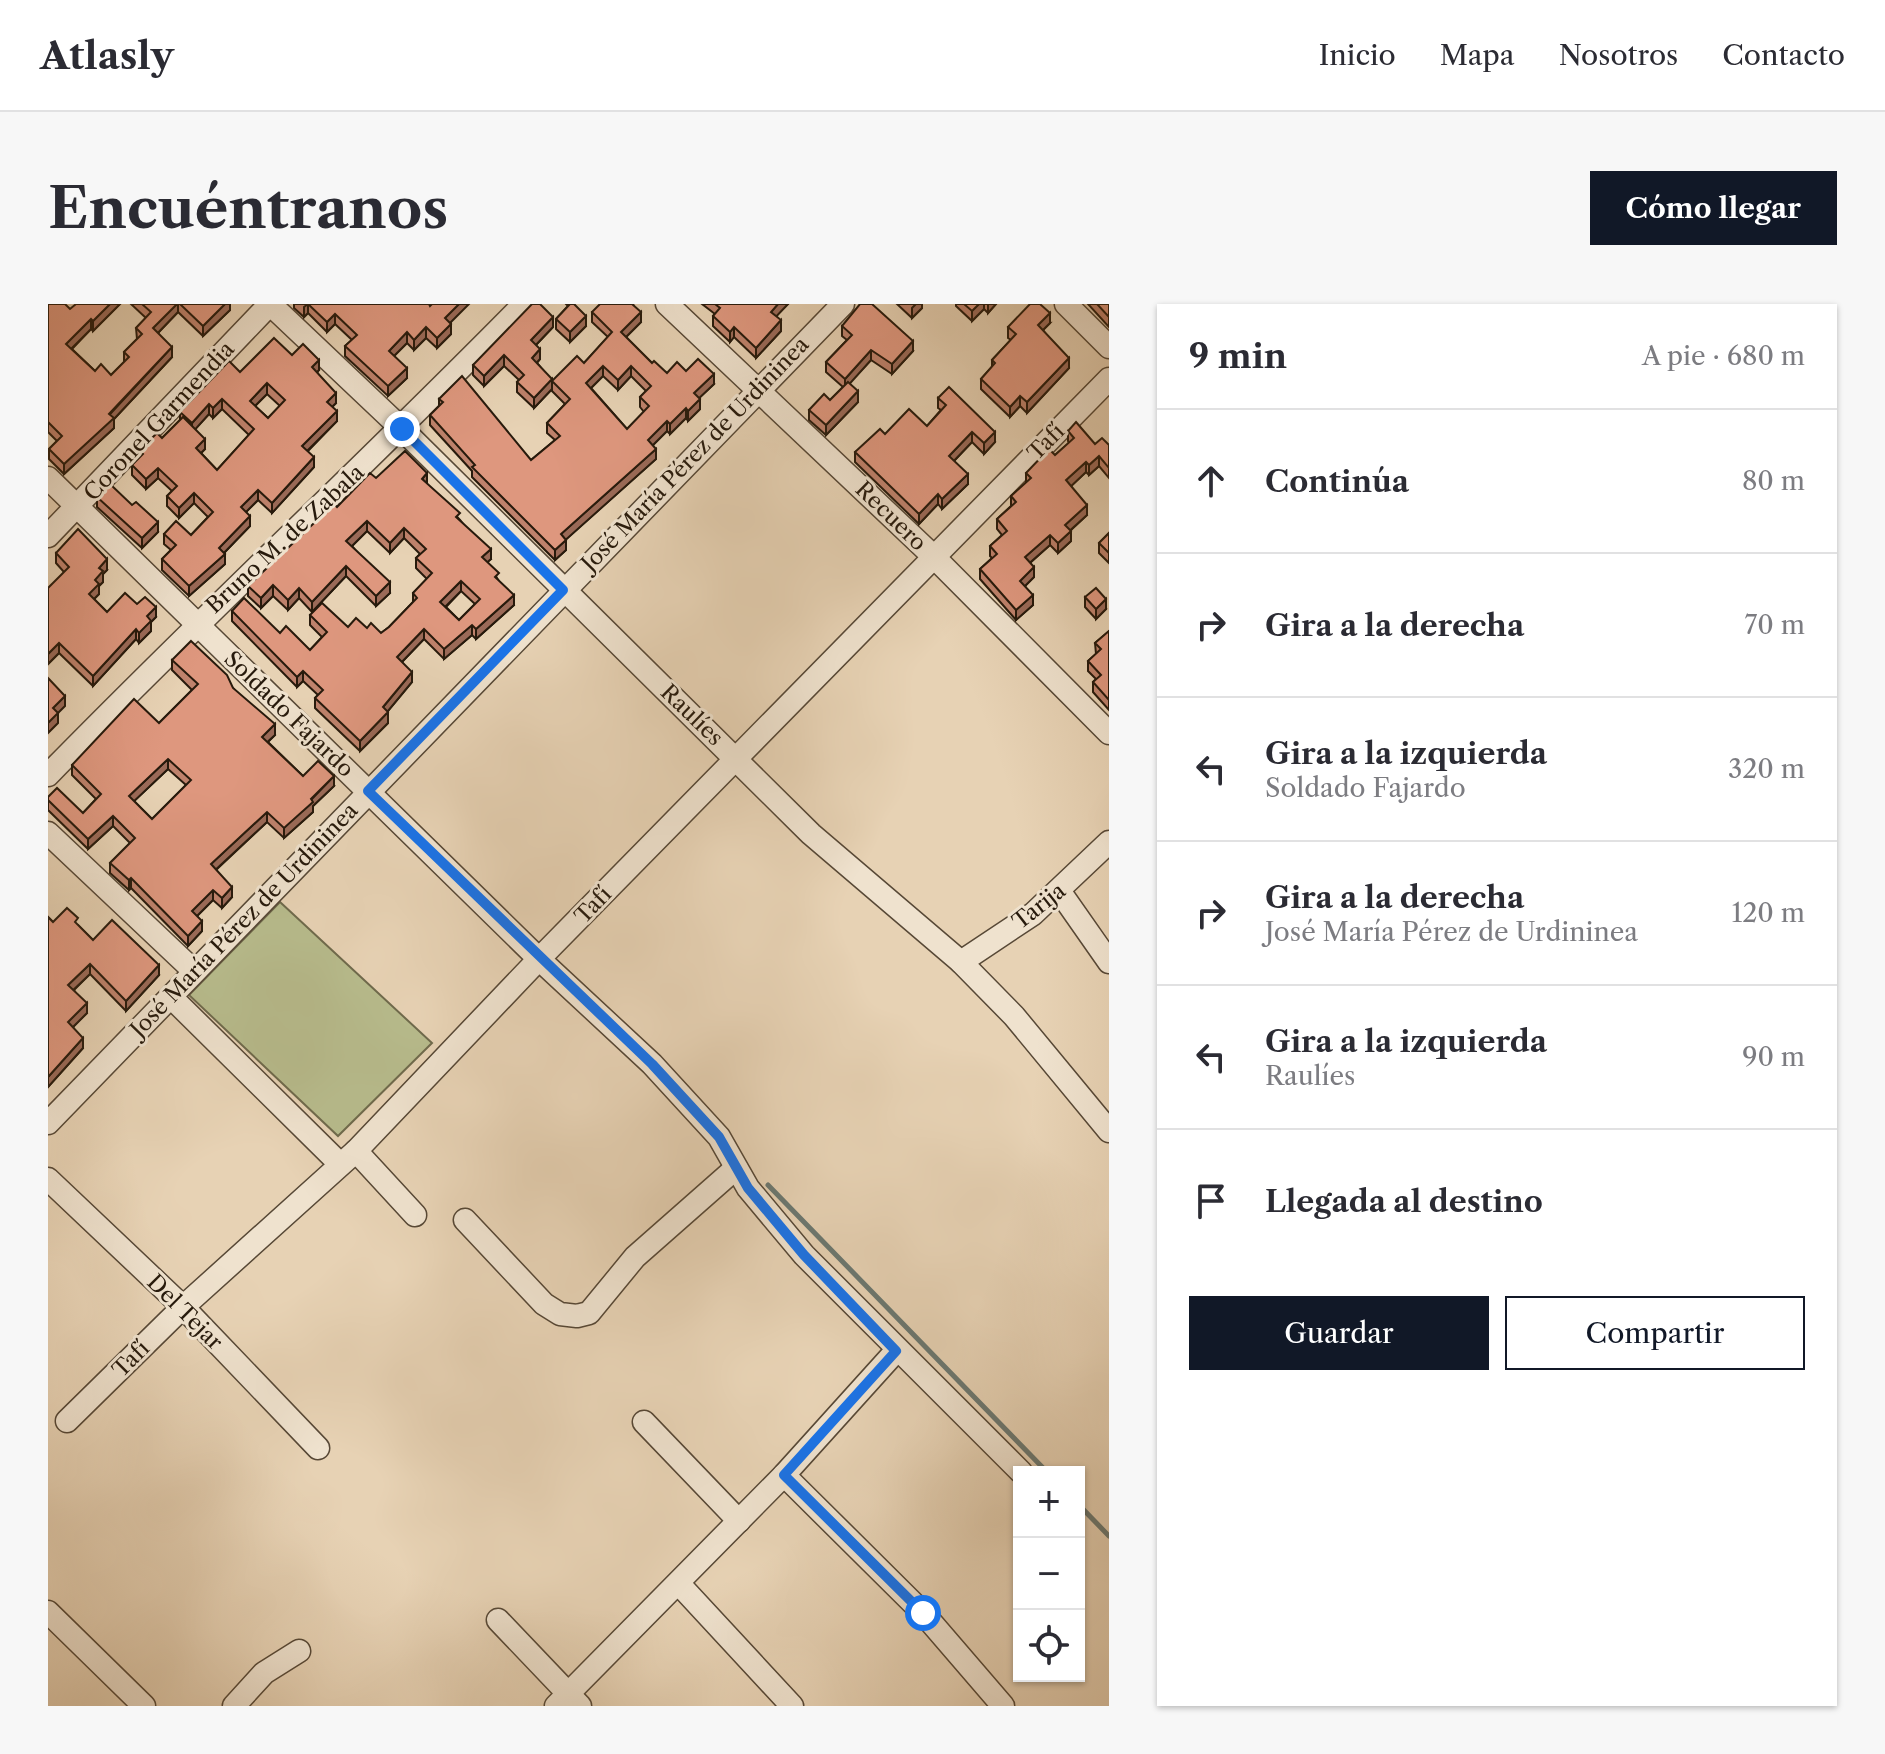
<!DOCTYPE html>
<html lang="es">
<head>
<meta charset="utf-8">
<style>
  body { margin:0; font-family:"Libre Caslon Text",serif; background:#f7f7f7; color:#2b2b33 }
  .controls { position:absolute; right:24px; bottom:24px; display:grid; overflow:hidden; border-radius:0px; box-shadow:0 2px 6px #0004 }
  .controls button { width:72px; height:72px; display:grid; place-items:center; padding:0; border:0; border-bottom:2px solid #e1e1e2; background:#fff; color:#2b2b33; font:40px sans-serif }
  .stop { position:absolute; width:24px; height:24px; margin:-18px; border:6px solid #1a73e8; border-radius:50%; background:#fff }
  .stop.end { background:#1a73e8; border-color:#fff; box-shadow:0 2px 8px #0008 }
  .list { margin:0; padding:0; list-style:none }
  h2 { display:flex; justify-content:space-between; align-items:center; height:104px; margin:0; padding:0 32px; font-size:34px }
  h2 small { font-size:26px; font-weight:400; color:#7c7c81 }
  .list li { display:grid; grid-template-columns:52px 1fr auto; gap:24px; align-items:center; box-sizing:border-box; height:144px; padding:0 32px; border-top:2px solid #e1e1e2 }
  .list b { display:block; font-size:30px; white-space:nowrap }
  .list p { margin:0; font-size:26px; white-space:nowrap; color:#7c7c81 }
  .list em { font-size:26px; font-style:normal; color:#7c7c81 }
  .actions { display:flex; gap:16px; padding:24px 32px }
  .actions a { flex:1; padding:18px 0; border:2px solid #111827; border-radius:0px; text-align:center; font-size:28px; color:#111827 }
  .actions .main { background:#111827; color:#fff }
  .icon { flex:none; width:44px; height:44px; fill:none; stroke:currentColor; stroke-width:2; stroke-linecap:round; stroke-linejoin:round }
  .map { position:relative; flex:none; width:1061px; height:1402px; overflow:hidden; border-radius:0px }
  header { display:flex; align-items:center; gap:48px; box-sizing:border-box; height:112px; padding:0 40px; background:#fff; border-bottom:2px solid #e1e1e2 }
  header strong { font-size:38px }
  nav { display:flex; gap:44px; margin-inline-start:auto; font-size:28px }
  .intro { display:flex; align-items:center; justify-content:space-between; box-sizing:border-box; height:192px; padding:0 48px }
  h1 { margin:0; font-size:56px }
  .button { padding:20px 36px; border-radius:0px; background:#111827; color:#fff; font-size:28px; font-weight:700 }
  main { display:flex; gap:48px; padding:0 48px }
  aside { flex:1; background:#fff; border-radius:0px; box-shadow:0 2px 6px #0004 }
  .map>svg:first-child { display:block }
</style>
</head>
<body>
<header>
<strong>Atlasly</strong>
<nav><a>Inicio</a><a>Mapa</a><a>Nosotros</a><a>Contacto</a></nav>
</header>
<div class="intro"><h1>Encuéntranos</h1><a class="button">Cómo llegar</a></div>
<main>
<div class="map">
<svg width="1061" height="1402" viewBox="0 0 1061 1402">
  <rect width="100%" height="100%" fill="#e7d2b4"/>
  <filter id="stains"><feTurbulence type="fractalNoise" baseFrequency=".0025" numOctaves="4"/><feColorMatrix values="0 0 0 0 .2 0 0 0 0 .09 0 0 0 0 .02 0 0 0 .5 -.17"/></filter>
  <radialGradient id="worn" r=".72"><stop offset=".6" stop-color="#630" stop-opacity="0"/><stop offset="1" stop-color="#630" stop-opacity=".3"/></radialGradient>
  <polygon fill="#b7bb8c" stroke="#6f6a4c" stroke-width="2" points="232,598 384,739 290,832 141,691"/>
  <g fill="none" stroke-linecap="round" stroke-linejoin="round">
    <g stroke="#6b7871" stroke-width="5">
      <polyline points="720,881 999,1168"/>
      <polyline points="1031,1201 1061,1232"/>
    </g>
    <g stroke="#574836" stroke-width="25">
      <g id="minor">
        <polyline points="222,0 354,125 763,530 913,658 966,712 1061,827"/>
        <polyline points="619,0 885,252 1061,429"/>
        <polyline points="1018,0 1061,43"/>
        <polyline points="0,174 491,655 604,760 671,833 700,884 756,951 973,1168"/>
        <polyline points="0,232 222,0"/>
        <path d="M0,471C156,311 320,159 476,0"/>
        <polyline points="0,529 146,667"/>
        <polyline points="1012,588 1061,658"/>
        <polyline points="913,658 985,610 1061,538"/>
        <polyline points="123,693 292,860"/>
        <polyline points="0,819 795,0"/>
        <polyline points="308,847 367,911"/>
        <polyline points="0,875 135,1003 270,1144"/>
        <polyline points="417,916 496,1000 512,1010 529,1012 541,1009 587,953 688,864"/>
        <polyline points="19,1117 135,1003 308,847 491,655 1061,75"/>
        <polyline points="596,1118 691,1217"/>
        <polyline points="736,1171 875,1309 955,1402"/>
        <polyline points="631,1280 744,1402"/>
        <polyline points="0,1308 96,1402"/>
        <polyline points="450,1316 532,1402"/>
        <polyline points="186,1402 216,1369 251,1347"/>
        <polyline points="508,1402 736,1171 848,1047"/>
      </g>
    </g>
    <use href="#minor" stroke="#efe2ce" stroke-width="22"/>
  </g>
  <g fill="#bf826c" stroke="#271a0c" stroke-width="2" fill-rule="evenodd">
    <polygon points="0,0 22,5 72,0 45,27 43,25 24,45 47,67 63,71 76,58 76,48 89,35 88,24 98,14 83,0 182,0 182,6 155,32 130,8 110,29 124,53 66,115 66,124 16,170 1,155 1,145 9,137 0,128"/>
    <polygon points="246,0 381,0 402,19 403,30 389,44 378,34 366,46 359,39 346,52 359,74 340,92 297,52 297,42 304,36 287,20 279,28 260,9 256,13 246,4"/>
    <polygon points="518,0 526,0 538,22 522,38 508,25 508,15 520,2"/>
    <path d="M585,0L593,18L578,33L604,59L619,69L638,67L666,80L651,94L652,105L640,117L638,114L622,130L619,127L605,141L608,155L518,235V246L507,256L424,173V167L382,121V111L391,102V95L483,156L507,136L499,129V119L517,100L504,87V85L486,104L469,88V78L471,76L456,62L436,82L425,71V61L505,23L488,41L492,55L489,59L504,77L536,59L560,33L544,18V8ZM555,72L570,86L583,72L598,87L592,93V103L596,108L579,125L543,84Z"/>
    <polygon points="654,0 740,0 728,12 733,27 708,54 686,33 682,38 665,22 665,12 667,10"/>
    <polygon points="849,0 874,0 874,4 864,14"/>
    <polygon points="908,0 948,0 940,9 936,5 924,17 908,2"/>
    <polygon points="1040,0 1061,0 1061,23"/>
    <polygon points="1002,19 995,26 1021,64 979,109 972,102 962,113 933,85 933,75 944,63 944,56 963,36 960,34 960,23"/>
    <polygon points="794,22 865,47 844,70 823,56 801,79 810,98 778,131 761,116 761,106 782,96 795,83 778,68 778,58 799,36 794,32"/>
    <path d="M244,51L271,66L269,68L288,99L284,103L289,117L260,147L266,163L224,209L210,196L198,208L202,222L176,249L177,260L141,292L114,266V255L123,246L116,240V230L143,231L160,213L146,199L131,214L119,202V192L124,187L110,174L98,185L84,171V161L92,154V146L114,134L132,116V108L192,68ZM219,90L232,102L220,114L207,102ZM174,105L201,131L169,166L153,149L157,145L147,125L161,110L165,114Z"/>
    <polygon points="890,94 947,138 936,150 924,138 906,157 920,180 894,205 890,200 871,220 807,158 807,148 837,130 879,122 893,106 890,104"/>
    <polygon points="1020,127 1047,140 1061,141 1061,174 1051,162 1041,171 1038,168 1023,182 1039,211 1023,226 1023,237 1010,249 1002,241 982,259 986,273 977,282 985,301 968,316 932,275 932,265 944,254 942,252 942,242 954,231 949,225 949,215 963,202 963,192 978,179 978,169 1007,151 1021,139 1020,137"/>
    <path d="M328,174L379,180L412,216L443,255L439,258L466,301L428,335L424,331L396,355L376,335L354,358L364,378L339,408L340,419L312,447L267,404V394L270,391L255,377L249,383L184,317V307L232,329L262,346L274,333L262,321V311L300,323L319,324L333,329L341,323L365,298V289L379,275L368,264V254L372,250L356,234L342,249L319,227L304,242L342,289L328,302L298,272L264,308L251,294L240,306L225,292L213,304L200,292V282L289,203ZM413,287L427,300L411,316L398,303Z"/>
    <polygon points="49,193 110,228 94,244 49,203"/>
    <polygon points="1061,229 1061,259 1051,249 1051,239"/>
    <polygon points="8,249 59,266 55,270 55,278 51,282 51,290 46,295 59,308 89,300 108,313 103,318 103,327 91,339 88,335 45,382 11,349 0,360 16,268 8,259"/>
    <polygon points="1037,293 1058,305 1048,315 1037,303"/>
    <polygon points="1061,327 1061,406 1045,388 1045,378 1048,375 1040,367 1040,357 1048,350 1047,339"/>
    <path d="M124,356L185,384L227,431L220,438L255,472L286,482L265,502V508L236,534L219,518L168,566L184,593L174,604L165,596L149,612L154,627L140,642L83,584L81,586L62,569V559L82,539L65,522L40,545L0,506V493L35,509L48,495L24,471V461L111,419L144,386L124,366ZM120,465L138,481L104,515L86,497Z"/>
    <polygon points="0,613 5,618 30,621 45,636 111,671 78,707 42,670 26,686 39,709 25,723 35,744 0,783"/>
  </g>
  <g fill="#9b6a58" stroke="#271a0c" stroke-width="2">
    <polygon points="62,0 72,0 45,27 45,17"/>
    <polygon points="129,0 130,0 130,8 105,34 105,24"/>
    <polygon points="177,0 182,0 182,6 155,32 155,22"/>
    <polygon points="260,0 260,9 256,13 256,3"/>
    <polygon points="411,0 421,0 397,24 397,14"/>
    <polygon points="730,0 740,0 723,18 723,8"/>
    <polygon points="868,0 874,0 874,4 864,14 864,4"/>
    <polygon points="931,0 936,0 936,5 924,17 924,7"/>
    <polygon points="940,0 948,0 940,9"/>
    <polygon points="593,8 593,18 573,38 573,28"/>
    <polygon points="1002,9 1002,19 990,31 990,21"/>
    <polygon points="287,10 287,20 279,28 279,18"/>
    <polygon points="538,12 538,22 522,38 522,28"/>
    <polygon points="505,13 505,23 483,46 483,36"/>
    <polygon points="43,15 43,25 18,50 18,40"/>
    <polygon points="733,16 733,27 708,54 708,44"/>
    <polygon points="403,20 403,30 389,44 389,34"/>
    <polygon points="378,23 378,34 366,46 366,36"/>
    <polygon points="686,23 686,33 682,38 682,28"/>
    <polygon points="359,28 359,39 341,57 341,47"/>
    <polygon points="865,37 865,47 844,70 844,60"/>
    <polygon points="124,43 124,53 66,115 66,124 16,170 16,160"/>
    <polygon points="492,45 492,55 484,64 484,54"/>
    <polygon points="823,46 823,56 797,85 797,75"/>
    <polygon points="456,51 456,62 436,82 436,72"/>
    <polygon points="1021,54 1021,64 979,109 979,98"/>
    <polygon points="271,56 271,66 264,73 264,63"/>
    <polygon points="555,62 555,72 538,89 538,79"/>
    <polygon points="583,62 583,72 570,86 570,76"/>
    <polygon points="359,64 359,74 340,92 340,82"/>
    <polygon points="666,70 666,80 646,99 646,89"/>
    <polygon points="504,75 504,85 486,104 486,94"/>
    <polygon points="219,79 219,90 202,107 202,97"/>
    <polygon points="810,87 810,98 778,131 778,121"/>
    <polygon points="288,89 288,99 279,108 279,98"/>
    <polygon points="972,92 972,102 962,113 962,103"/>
    <polygon points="174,95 174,105 165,114 165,104"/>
    <polygon points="652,95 652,105 640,117 640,107"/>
    <polygon points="161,100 161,110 144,129 144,119"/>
    <polygon points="638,104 638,114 622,130 622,120"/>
    <polygon points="289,107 289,117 254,152 254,142"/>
    <polygon points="619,117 619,127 600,146 600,136"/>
    <polygon points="924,128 924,138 901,162 901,152"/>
    <polygon points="947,128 947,138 936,150 936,139"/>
    <polygon points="157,135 157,145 148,154 148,144"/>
    <polygon points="608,145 608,155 513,240 513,230"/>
    <polygon points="1051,152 1051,162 1041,171 1041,161"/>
    <polygon points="266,153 266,163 224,209 224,199"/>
    <polygon points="1038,158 1038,168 1018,187 1018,176"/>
    <polygon points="110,164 110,174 98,185 98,175"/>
    <polygon points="379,169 379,179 374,175"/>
    <polygon points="920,170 920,180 894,205 894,195"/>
    <polygon points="210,186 210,196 193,213 193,203"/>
    <polygon points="146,189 146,199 131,214 131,204"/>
    <polygon points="890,190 890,200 871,220 871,210"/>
    <polygon points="1039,201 1039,211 1017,231 1017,221"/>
    <polygon points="202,212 202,222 171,254 171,244"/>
    <polygon points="319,217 319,227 298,248 298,237"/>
    <polygon points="110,218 110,228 94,244 94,234"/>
    <polygon points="356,224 356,234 342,249 342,239"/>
    <polygon points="1023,227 1023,237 1010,249 1010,239"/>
    <polygon points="1002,231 1002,241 977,263 977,253"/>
    <polygon points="518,236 518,246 507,256 507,246"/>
    <polygon points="443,245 443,255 434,263 434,253"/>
    <polygon points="177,250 177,260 141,292 141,282"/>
    <polygon points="59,255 59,266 55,270 55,278 51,282 51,290 41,300 41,290 51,264"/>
    <polygon points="298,262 298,272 264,308 264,298"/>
    <polygon points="986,263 986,273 972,287 972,277"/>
    <polygon points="413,277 413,287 392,308 392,298"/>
    <polygon points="342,278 342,289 328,302 328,292"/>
    <polygon points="225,281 225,292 213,304 213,294"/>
    <polygon points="251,284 251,294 240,306 240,296"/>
    <polygon points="466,291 466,301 428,335 428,325"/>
    <polygon points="985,291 985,301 968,316 968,306"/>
    <polygon points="1058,295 1058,305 1048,315 1048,305"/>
    <polygon points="108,303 108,313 103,318 103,327 91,339 91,329 99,312"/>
    <polygon points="424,321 424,331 396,355 396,345"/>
    <polygon points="88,325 88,335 45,382 45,372"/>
    <polygon points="376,325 376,335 349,363 349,353"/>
    <polygon points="11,339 11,349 0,360 0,350"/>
    <polygon points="255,367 255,377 249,383 249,373"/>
    <polygon points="364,368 364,378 335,413 335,403"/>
    <polygon points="17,392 17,402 10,409 10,419 0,429 0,419 5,404"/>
    <polygon points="340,408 340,419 312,447 312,437"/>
    <polygon points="227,420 227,431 214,443 214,433"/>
    <polygon points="120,455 120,465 81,502 81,492"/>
    <polygon points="286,472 286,482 265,502 265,508 236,534 236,524"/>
    <polygon points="219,508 219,518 163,570 163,560"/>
    <polygon points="65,512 65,522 40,545 40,535"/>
    <polygon points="83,574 83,584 81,586 81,576"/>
    <polygon points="184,583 184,593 174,604 174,594"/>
    <polygon points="165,586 165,596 144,617 144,607"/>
    <polygon points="154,617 154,627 140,642 140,632"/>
    <polygon points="42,660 42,670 20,691 20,681"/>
    <polygon points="111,661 111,671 78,707 78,697"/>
    <polygon points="39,699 39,709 20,728 20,718"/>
    <polygon points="35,734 35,744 0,783 0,773"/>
  </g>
  <g fill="#de977e" stroke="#271a0c" stroke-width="2" fill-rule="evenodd">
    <polygon points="0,0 17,0 22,5 28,0 62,0 45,17 43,15 18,40 47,67 53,60 63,71 81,53 76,48 94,30 88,24 103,8 94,0 129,0 105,24 124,43 61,110 66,114 16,160 1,145 14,132 0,118"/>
    <polygon points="132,0 177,0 155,22"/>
    <polygon points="260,0 381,0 382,2 384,0 411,0 397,14 403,20 389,34 378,23 366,36 359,28 341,47 359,64 340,82 297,42 309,31 287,10 279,18"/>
    <polygon points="484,0 492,0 505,13 483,36 492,45 484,54 504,75 486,94 469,78 476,71 456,51 436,72 425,61"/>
    <polygon points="522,0 526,0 538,12 522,28 508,15"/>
    <path d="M552,0H584L593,8L573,28L604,59L606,57L619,69L629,58L638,67L650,55L666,70L646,89L652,95L640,107L638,104L622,120L619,117L600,136L608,145L513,230L518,236L507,246L424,163L427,161L382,111L395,98L391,95L414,72L483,156L512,132L499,119L522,95L504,77L529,52L536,59L564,28L544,8ZM555,62L570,76L583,62L603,82L592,93L601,102L579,125L538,79Z"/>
    <polygon points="667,0 730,0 723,8 733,16 708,44 686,23 682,28 665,12 672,4"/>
    <polygon points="812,0 824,0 865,37 844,60 823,46 797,75 778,58 804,31 794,22"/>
    <polygon points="916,0 931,0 924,7"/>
    <polygon points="982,0 992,0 1002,9 990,21 1021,54 979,98 972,92 962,103 933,75 947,59 944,56 968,30 960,23"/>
    <polygon points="1049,0 1061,0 1061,13"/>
    <path d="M226,34L244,51L255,40L271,56L264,63L288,89L279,98L289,107L254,142L266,153L224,199L210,186L193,203L202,212L171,244L177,250L141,282L114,255L128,241L116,230L128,217L143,231L165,208L146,189L131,204L119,192L129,182L110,164L98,175L84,161L95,150L92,146L109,129L114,134L135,113L157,135L148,144L169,166L206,125L174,95L165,104L161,100L144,119L132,108L181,57L192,68ZM219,79L237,96L220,114L202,97Z"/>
    <polygon points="800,78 810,87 778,121 761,106 776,90 782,96"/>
    <polygon points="901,83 947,128 936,139 924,128 901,152 920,170 894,195 890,190 871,210 807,148 832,125 837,130 861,105 879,122 898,101 890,94"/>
    <polygon points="1028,118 1047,140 1054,134 1061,141 1061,164 1051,152 1041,161 1038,158 1018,176 1039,201 1017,221 1023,227 1010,239 1002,231 977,253 986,263 972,277 985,291 968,306 932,265 949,250 942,242 959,227 949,215 968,198 963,192 983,174 978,169 1001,145 1007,151 1026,134 1020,127"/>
    <path d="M357,147L379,169L374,175L412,209L408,213L443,245L434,253L451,269L447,273L466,291L428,325L424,321L396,345L376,325L349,353L364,368L335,403L340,408L312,437L267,394L275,386L255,367L249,373L184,307L196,294L232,329L238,322L262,346L279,328L262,311L274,299L300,323L308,314L319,324L323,319L333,329L341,323L369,294L365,289L384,269L368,254L378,245L356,224L342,239L319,217L298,237L342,278L328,292L298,262L264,298L251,284L240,296L225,281L213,294L200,282L286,200L289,203L322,169L328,174ZM413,277L432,295L411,316L392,298Z"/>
    <polygon points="62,180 84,201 88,198 110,218 94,234 49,193"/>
    <polygon points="30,225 59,255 51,264 55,267 47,276 51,280 41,290 59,308 77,289 89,300 97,293 108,303 99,312 103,317 91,329 88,325 45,372 11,339 0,350 0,284 21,263 8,249"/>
    <polygon points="1061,229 1061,249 1051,239"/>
    <polygon points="1048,284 1058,295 1048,305 1037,293"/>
    <polygon points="1061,327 1061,396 1045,378 1053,371 1040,357 1053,345 1047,339"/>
    <path d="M143,337L179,371L185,384L227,420L214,433L255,472L270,457L286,472L263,495L265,498L236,524L219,508L163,560L184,583L174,594L165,586L144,607L154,617L140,632L83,574L81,576L62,559L87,534L65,512L40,535L0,496V493L9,484L35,509L53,490L24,461L86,395L111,419L150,380L124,356ZM120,455L143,476L104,515L81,492Z"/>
    <polygon points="0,374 17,392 5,404 10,409 0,419"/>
    <polygon points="19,604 30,614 27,618 45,636 64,616 111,661 78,697 42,660 20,681 39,699 20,718 35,734 0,773 0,613 5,618"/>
  </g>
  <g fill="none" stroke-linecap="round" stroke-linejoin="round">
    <polyline stroke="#1a73e8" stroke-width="10" points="354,125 515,286 320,487 604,760 671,833 700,884 756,951 848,1047 736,1171 875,1309"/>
  </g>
  <g text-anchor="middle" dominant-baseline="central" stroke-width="6" stroke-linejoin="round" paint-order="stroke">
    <g font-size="22" fill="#271a0c" stroke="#efe2ce">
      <text transform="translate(111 117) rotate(-47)">Coronel Garmendia</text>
      <text transform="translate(998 138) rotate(-45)">Tafí</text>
      <text transform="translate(647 150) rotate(-46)">José María Pérez de Urdininea</text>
      <text transform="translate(843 212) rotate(44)">Recuero</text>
      <text transform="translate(237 235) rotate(-43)">Bruno M. de Zabala</text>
      <text transform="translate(241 410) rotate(44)">Soldado Fajardo</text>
      <text transform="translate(644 411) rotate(44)">Raulíes</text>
      <text transform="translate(545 601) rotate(-46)">Tafí</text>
      <text transform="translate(991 602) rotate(-38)">Tarija</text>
      <text transform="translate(196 616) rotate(-46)">José María Pérez de Urdininea</text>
      <text transform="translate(137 1008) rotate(45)">Del Tejar</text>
      <text transform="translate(83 1055) rotate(-45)">Tafí</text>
    </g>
  </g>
  <rect width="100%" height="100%" filter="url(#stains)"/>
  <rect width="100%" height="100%" fill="url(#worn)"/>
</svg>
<div class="controls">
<button>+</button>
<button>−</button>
<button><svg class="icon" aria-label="locate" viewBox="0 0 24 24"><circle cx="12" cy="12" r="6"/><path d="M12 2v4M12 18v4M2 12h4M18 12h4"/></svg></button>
</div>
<div class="stop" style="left:875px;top:1309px"></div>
<div class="stop end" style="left:354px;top:125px"></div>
</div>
<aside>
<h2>9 min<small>A pie · 680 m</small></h2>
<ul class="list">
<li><svg class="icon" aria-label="ahead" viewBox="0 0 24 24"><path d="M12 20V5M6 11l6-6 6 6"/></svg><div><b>Continúa</b></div><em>80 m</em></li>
<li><svg class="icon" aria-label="right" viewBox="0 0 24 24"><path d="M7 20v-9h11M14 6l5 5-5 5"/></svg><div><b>Gira a la derecha</b></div><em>70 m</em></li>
<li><svg class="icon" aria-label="left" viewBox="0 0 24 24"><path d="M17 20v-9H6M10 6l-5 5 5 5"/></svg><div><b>Gira a la izquierda</b><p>Soldado Fajardo</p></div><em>320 m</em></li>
<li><svg class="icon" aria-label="right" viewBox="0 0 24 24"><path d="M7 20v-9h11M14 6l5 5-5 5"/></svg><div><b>Gira a la derecha</b><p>José María Pérez de Urdininea</p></div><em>120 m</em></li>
<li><svg class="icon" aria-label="left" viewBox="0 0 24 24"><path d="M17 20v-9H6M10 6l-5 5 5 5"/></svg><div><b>Gira a la izquierda</b><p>Raulíes</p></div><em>90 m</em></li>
<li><svg class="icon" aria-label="arrive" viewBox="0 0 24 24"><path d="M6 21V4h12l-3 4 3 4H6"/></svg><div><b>Llegada al destino</b></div></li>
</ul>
<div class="actions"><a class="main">Guardar</a><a>Compartir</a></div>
</aside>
</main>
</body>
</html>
